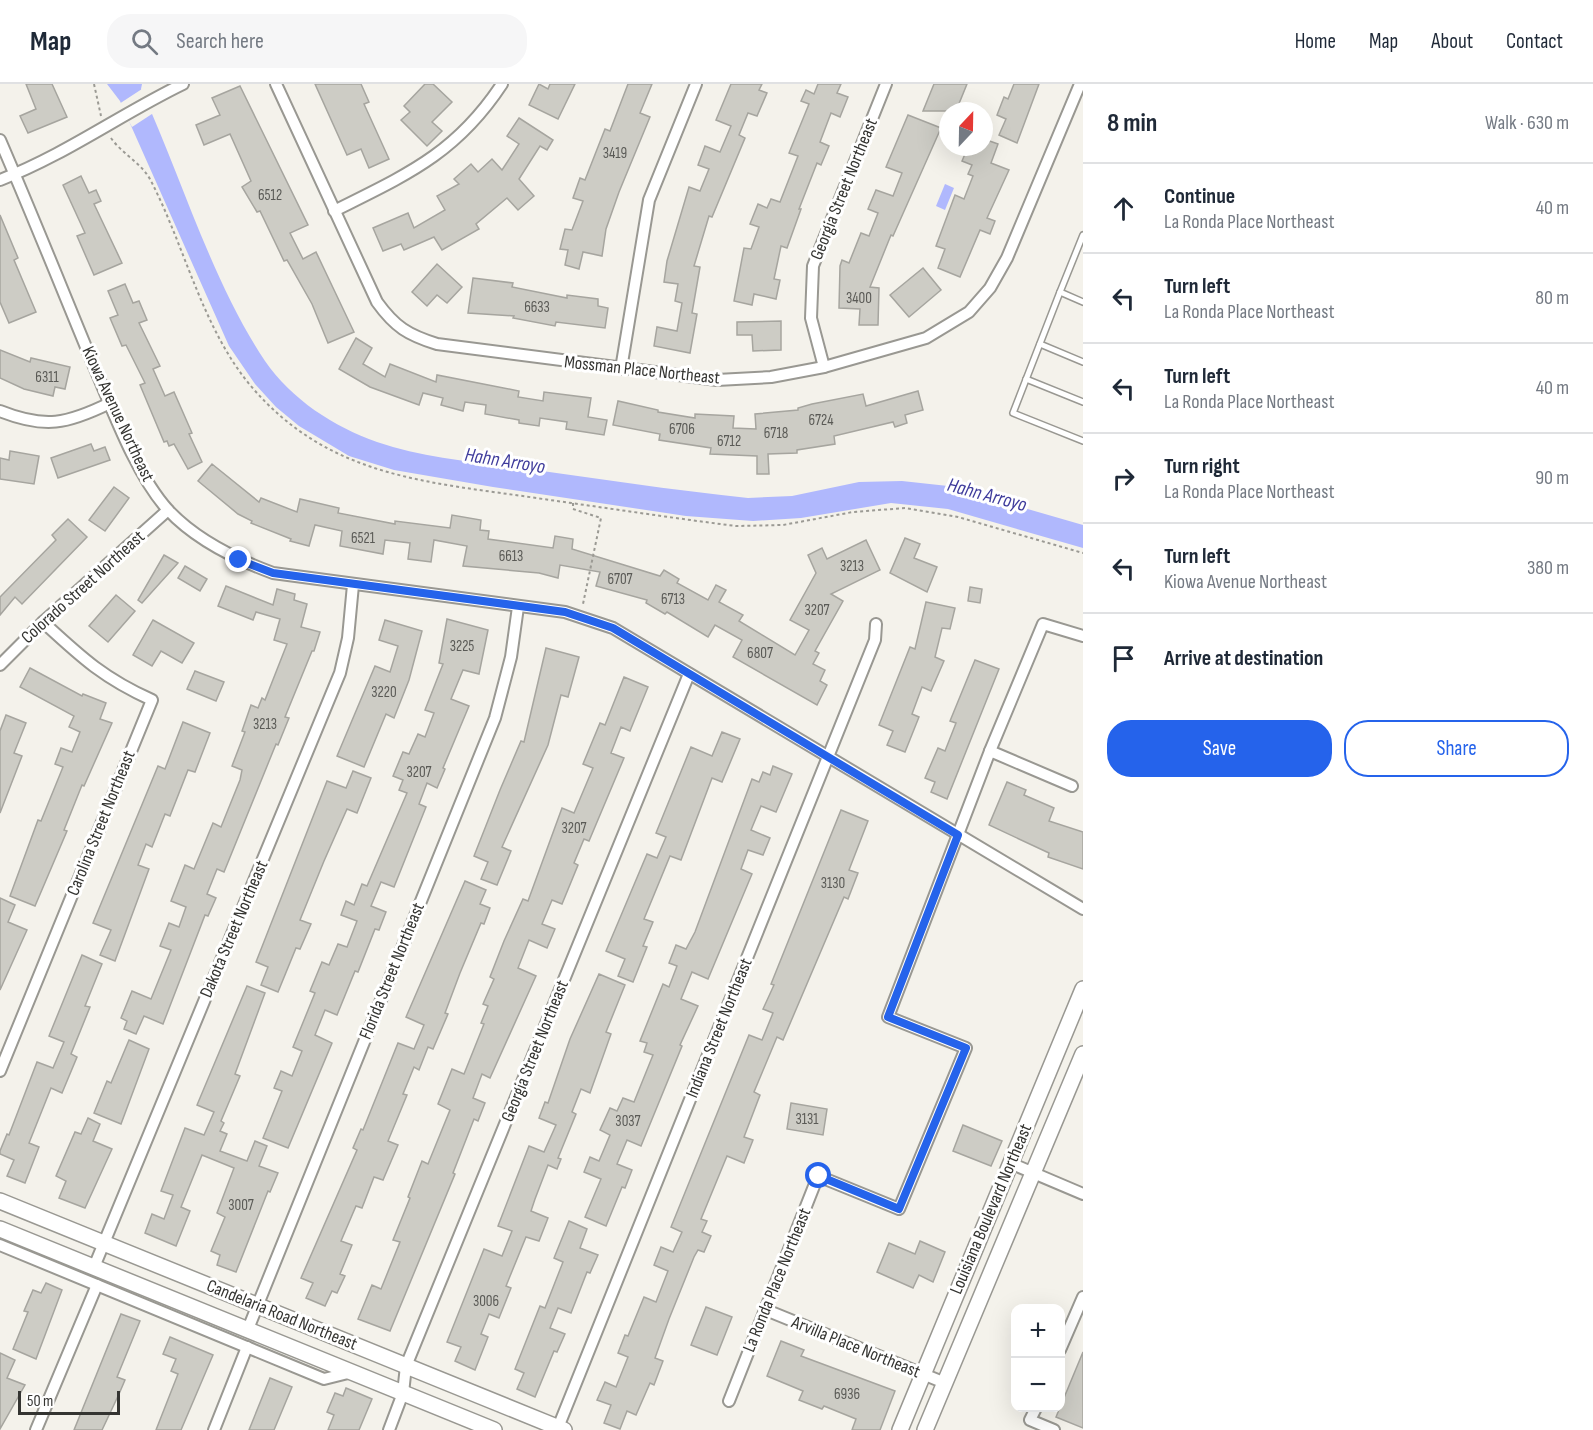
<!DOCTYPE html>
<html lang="en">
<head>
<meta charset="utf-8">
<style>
  body { margin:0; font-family:"Sofia Sans Condensed",sans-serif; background:#f6f6f7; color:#1f2937 }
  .controls { position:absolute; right:18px; bottom:18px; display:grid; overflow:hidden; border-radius:12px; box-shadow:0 6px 24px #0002 }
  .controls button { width:54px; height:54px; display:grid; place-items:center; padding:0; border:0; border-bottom:2px solid #e0e1e3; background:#fff; color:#1f2937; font:30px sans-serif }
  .compass { position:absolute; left:939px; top:18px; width:54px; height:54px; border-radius:50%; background:#fff; box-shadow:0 6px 24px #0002; rotate:22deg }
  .scale { position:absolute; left:18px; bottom:15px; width:102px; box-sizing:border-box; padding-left:6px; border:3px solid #343431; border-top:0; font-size:16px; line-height:21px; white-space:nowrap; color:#343431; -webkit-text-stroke:4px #fff; paint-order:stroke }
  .stop { position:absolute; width:18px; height:18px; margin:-14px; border:4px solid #2563eb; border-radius:50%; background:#fff }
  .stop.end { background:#2563eb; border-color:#fff; box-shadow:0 2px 6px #0008 }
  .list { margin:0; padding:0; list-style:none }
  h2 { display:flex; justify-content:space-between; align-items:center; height:78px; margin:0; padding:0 24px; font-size:26px }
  h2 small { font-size:20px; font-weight:400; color:#747a83 }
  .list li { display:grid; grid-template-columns:39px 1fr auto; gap:18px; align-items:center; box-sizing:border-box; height:90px; padding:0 24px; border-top:2px solid #e0e1e3 }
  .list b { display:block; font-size:22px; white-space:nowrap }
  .list p { margin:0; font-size:20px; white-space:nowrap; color:#747a83 }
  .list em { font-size:20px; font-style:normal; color:#747a83 }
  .actions { display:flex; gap:12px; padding:18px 24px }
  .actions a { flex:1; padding:14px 0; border:2px solid #2563eb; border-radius:24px; text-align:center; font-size:21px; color:#2563eb }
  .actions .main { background:#2563eb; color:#fff }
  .icon { flex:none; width:33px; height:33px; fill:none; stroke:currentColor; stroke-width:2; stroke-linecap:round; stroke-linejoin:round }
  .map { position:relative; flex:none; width:1083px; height:1346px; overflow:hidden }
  header { display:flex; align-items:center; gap:36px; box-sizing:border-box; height:84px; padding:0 30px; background:#fff; border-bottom:2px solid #e0e1e3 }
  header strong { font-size:28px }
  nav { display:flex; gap:33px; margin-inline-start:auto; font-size:21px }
  .search { width:420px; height:54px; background:#f6f6f7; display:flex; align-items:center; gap:15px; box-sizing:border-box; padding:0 21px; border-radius:24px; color:#747a83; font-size:22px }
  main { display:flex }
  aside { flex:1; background:#fff }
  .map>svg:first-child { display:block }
</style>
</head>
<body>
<header>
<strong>Map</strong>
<div class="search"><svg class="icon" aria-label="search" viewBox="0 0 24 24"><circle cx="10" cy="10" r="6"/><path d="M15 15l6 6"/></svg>Search here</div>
<nav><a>Home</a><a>Map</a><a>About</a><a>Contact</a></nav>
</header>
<main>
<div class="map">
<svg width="1083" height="1346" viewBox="0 0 1083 1346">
  <rect width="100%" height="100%" fill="#f4f2eb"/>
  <g fill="#b0b8fd">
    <path d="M107,0H142L141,5C181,92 212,198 265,277C291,315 334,343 377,358C422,374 472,377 519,384C595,394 671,406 748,414L792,412L859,398L902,397L948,402L1083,441V464L948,425L891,419L801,434L753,437L686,432L493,403L394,386L349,372L299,342L276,323L255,300L229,262L120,17Z"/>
    <polygon points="945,100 954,104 945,126 936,122"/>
  </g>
  <polygon fill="#f4f2eb" points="145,3 155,28 132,43 119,20"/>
  <g fill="#cdccc5" stroke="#a6a59f" stroke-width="1.5">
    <polygon points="26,0 52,0 67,33 28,49 20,32 36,25"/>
    <polygon points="315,0 361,0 369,18 364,20 389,75 369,84 361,65 347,71"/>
    <polygon points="425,0 433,0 452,18 432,38 442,47 427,62 401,36 410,28 404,22"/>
    <polygon points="539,0 548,5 550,0 575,0 558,35 529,21"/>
    <polygon points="628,0 652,0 640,29 650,33 619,108 606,145 602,172 583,168 579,185 565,181 568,166 560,165 565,145 572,146 583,117 573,114 580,94 585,96 605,45 610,47"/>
    <polygon points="731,0 762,0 759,6 767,9 757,32 748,29 739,51 745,54 712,133 709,132 694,182 700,183 692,229 697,230 690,269 654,262 657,243 677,247 682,219 675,217 678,200 664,198 667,177 689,103 700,107 709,85 698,81 705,62 720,68 731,42 716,36"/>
    <polygon points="818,0 841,0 837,9 848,13 840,33 831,29 820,58 829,62 821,81 817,79 799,125 801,125 787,164 781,162 774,195 780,196 776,215 754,210 752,221 734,217 744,164 751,165 759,143 750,140 758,120 767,124 771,115 780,118 798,72 789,69 809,20 801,17 806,6 814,10"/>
    <polygon points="934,0 967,0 956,27 923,27"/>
    <polygon points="1014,0 1039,0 1017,59 999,51 1006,35 997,31 1004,13 1008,15"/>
    <polygon points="240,2 308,141 290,149 303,175 316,168 354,248 328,259 312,220 287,176 284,177 260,127 257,128 242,103 251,97 230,50 204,61 196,41 220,31 212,14"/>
    <polygon points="908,31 941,44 893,152 891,151 870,203 879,204 878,241 859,241 860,225 839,224 840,182 842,176 849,179 861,149 869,152 878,129 868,125 876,106 893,112 902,89 886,83"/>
    <polygon points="519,34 553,56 547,66 540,62 519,95 534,112 518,126 507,114 476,140 479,145 442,166 434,153 404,166 401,160 383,167 373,144 408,129 414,144 445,126 437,112 459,100 454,95 471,80 478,88 492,75 502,86 519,60 507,52"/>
    <polygon points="984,55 998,60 991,79 1009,86 987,134 995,137 990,150 980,146 960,193 938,184 945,165 936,162 955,111 964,115 973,92 968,90 972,81 962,77 968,63 984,63"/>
    <polygon points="81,92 89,109 96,106 101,117 94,120 122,179 94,191 77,152 85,149 63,101"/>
    <polygon points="0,131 18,174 14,176 36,228 9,239 0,218"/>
    <polygon points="437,180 462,203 447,219 437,211 427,222 412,208"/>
    <polygon points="923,184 941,206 909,233 890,211"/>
    <polygon points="473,194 513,199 512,203 567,214 567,211 598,215 598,222 608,224 605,244 556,238 555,242 513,234 514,232 468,229"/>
    <polygon points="125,200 133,219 139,217 147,236 139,239 160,282 153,285 165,312 174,308 192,349 189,350 202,378 188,385 174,360 169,362 167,357 164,358 140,301 145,299 126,261 122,262 110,234 118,231 108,207"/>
    <polygon points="781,237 781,266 753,267 752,251 737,251 737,238"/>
    <polygon points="356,254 372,264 363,280 385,293 390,280 436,298 437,291 519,307 518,313 543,317 544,308 591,314 588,333 607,336 604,351 566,345 567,338 540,334 539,342 519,339 519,336 485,330 486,321 465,318 463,327 441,321 443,314 423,309 419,321 370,303 339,285"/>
    <polygon points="0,266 30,278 31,274 70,283 65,305 55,303 53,312 24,305 0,294"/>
    <polygon points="918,307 923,326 905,331 907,339 895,343 893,338 834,352 835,360 797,366 797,369 768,370 769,390 757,390 757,372 710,370 711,364 659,356 660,350 613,341 618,317 658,326 658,328 695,334 695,330 734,332 733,344 756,345 755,330 798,326 798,324 812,320 863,310 866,322"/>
    <polygon points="91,360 94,367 105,363 110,376 58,394 51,374"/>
    <polygon points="10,367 39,372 34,400 0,395 0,374 9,376"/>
    <polygon points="212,380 259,418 261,414 297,428 300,415 339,424 338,429 395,440 395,437 450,444 452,431 481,436 480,446 489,447 488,455 553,464 555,452 573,455 572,465 660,492 664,486 679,495 677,499 708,516 716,501 726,506 719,518 743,531 739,537 795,571 809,546 790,536 816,489 808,471 822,464 827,475 866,456 880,486 831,510 843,517 815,567 819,569 813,580 825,586 820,597 827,601 817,621 733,573 742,556 715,541 708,553 667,528 665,530 646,519 647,516 596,502 600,488 560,481 558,494 539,489 463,482 467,462 434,456 431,478 408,475 410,459 385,456 383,470 340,462 342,447 315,441 309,462 290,457 291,455 251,439 252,437 238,430 198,397"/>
    <polygon points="114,403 129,414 105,447 89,436"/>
    <polygon points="68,435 87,453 22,520 15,513 0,531 0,513 56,456 52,451"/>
    <polygon points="905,454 920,460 914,474 937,483 927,508 890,489"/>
    <polygon points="164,471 178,479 142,519 138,516"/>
    <polygon points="185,482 207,495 200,507 178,494"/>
    <polygon points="226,502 273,521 277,505 295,510 294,516 307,520 301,543 320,548 314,567 312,567 285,633 289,634 278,661 276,660 224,788 217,785 207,810 216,814 208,832 205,831 163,940 144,932 136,950 124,945 127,937 121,934 132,907 151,915 171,866 160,862 169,839 179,843 186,823 171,817 185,781 194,785 213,739 221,743 240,696 242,686 232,682 245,648 242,647 251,621 258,624 262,614 265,616 287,560 274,556 280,535 256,528 253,536 218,522"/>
    <polygon points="970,503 982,505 980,519 968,517"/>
    <polygon points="116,511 135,527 108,558 89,542"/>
    <polygon points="926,518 955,524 950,545 942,544 935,573 944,577 931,607 922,603 912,630 919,633 905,668 887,661 893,647 879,641 910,563 915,565"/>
    <polygon points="447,535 488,546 479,590 463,586 451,615 469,622 443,684 445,685 437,704 427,699 419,720 426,723 394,803 381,798 371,822 386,828 379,846 375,845 358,888 355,887 337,931 325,926 315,951 332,959 288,1064 263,1054 282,1007 274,1004 281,987 292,992 302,967 293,963 315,909 310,907 322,878 329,881 338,860 347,863 357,837 341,831 346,817 354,821 362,800 367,802 407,709 399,706 403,696 393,692 403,668 409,670 418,650 425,653 434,629 425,626 443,580 439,579"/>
    <polygon points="153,536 194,559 182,579 161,567 152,582 133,571"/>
    <polygon points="385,536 422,547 409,596 394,634 386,630 364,683 337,672 375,582 390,588 398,562 379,556"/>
    <polygon points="546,564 579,573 568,613 561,611 548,661 502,763 511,767 497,801 481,795 488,778 474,772 500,706 521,657 524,658"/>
    <polygon points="975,576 999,585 947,715 931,708 935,698 925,694 938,664 945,667 956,639 950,637"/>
    <polygon points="30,584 82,612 83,610 106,619 100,635 112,639 84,702 82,701 64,746 67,747 35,822 10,812 38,736 41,737 63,683 55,680 61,664 72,668 80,648 69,643 74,632 20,603"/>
    <polygon points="195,587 224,598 216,617 187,605"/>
    <polygon points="624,593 648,603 630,647 621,643 611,669 624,674 589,757 584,755 574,779 578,781 562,820 552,816 542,840 555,845 547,864 529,856 518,884 536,892 490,994 482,990 473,1014 485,1019 478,1037 474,1035 453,1089 455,1090 390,1247 358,1235 372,1201 381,1205 400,1158 393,1156 410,1114 408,1113 422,1077 428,1080 450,1026 438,1020 452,985 464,990 484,940 481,939 488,922 483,920 494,895 490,893 504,857 523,815 528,817 562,724 574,729 593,684 583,680 600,639 605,641"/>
    <polygon points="6,631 26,639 14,669 22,672 0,729 0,647"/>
    <polygon points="183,638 210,649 195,688 188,686 170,732 165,730 152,763 146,760 138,781 149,785 115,877 100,871 111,846 93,839 158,682 165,685"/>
    <polygon points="722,648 740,655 722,698 712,694 681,776 670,772 644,835 653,838 643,862 647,863 633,898 618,892 625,875 606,867 647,770 657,774 666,753 656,749 691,663 712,672"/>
    <polygon points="773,682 792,690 776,728 761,722 751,746 770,754 763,771 748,766 741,785 752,790 708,895 692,888 681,915 698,922 680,961 682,962 641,1062 627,1056 617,1080 632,1086 625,1104 622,1103 606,1142 585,1133 601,1095 584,1088 590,1073 599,1077 610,1051 600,1046 610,1024 617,1027 623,1014 634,1018 653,971 644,968 647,959 640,957 663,900 669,903 677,882 669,879 676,861 686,865 695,848 752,695 759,698 763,688 770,691"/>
    <polygon points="353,687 371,694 357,729 347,725 324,777 300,836 311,840 300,865 296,864 278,908 261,901 268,883 256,878 327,697 346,704"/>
    <polygon points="1007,698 1026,706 1024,711 1054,724 1049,737 1083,748 1083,785 1048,773 1049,769 989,741"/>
    <polygon points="841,726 868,737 849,786 858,789 848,815 844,813 783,956 777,953 754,1008 760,1011 744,1053 753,1056 744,1079 727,1072 701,1135 707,1137 702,1148 711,1152 704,1168 698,1166 694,1173 669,1235 655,1274 663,1277 654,1301 650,1299 636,1331 627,1327 620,1345 604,1339 611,1321 597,1316 605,1298 616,1303 628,1273 618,1269 625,1251 628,1252 644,1213 656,1218 668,1187 654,1181 661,1163 673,1168 682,1148 671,1143 749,951 762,956 773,929 763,925 774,901 771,900"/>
    <polygon points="465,797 486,806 480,820 490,824 484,840 481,839 460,889 445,929 448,930 433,965 428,963 419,986 414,983 403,1010 407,1011 388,1057 398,1061 383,1096 374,1093 362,1124 356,1122 341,1157 352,1161 340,1190 345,1192 337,1209 332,1207 325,1222 306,1214 313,1199 301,1194 357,1066 353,1064 361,1045 363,1046 398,959 414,965 424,941 406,933"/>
    <polygon points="0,814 15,821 8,838 27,846 0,906"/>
    <polygon points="82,871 102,880 85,922 90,923 71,970 77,973 62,1009 51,1004 29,1059 39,1063 25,1099 7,1092 14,1076 0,1070 0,1067 7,1050 9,1051 37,978 53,984 64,958 49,952"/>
    <polygon points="599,890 625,901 606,948 611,950 590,1009 581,1005 572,1028 576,1030 558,1074 561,1075 557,1085 548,1081 535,1115 531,1127 548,1134 539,1157 526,1153 506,1202 511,1204 499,1234 489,1230 481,1250 488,1253 475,1286 455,1277 461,1263 447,1258 484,1165 502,1172 512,1147 498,1142 529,1062 544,1068 556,1041 539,1034 545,1018 548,1019 570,955"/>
    <polygon points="247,902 265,909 235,990 240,992 221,1037 224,1039 220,1047 227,1050 220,1067 247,1077 255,1057 267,1062 259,1082 278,1089 270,1108 268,1107 236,1188 217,1181 220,1171 211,1167 225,1133 217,1129 234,1084 202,1071 181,1123 190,1127 176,1162 145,1149 152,1130 164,1135 173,1111 161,1107 185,1044 204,1051 214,1028 197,1021"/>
    <polygon points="129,956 149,965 121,1040 94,1029 107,997 111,999"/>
    <polygon points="791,1019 827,1025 823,1051 787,1045"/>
    <polygon points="88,1034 100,1040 93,1057 112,1065 85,1124 59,1114 66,1097 56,1092 75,1048 81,1050"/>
    <polygon points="963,1041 1002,1057 991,1082 953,1067"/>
    <polygon points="569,1137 587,1145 580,1164 598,1171 590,1189 587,1188 571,1229 558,1224 550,1244 565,1250 557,1268 554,1267 535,1313 517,1305 524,1289 515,1285 540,1222 545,1224 563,1178 554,1174"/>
    <polygon points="920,1157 945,1168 933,1198 919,1191 913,1204 877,1188 889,1159 915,1170"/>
    <polygon points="46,1199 62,1206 36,1275 13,1265 28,1228 24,1227 33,1206 41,1209"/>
    <polygon points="706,1223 732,1233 717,1271 691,1261"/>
    <polygon points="121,1230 140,1237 117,1293 125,1296 119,1310 102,1346 74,1346"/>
    <polygon points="170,1253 213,1271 181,1346 156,1346 178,1290 171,1287 176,1275 163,1270"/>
    <polygon points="781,1257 804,1266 801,1272 895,1307 880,1346 852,1346 856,1335 824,1322 822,1325 799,1316 803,1307 767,1292"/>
    <polygon points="1083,1268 1083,1344 1056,1333"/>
    <polygon points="0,1269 15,1276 7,1294 25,1301 0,1345"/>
    <polygon points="270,1294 292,1303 274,1346 249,1346"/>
    <polygon points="346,1304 372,1315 359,1346 328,1346 334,1331 327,1328 335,1309 343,1312"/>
  </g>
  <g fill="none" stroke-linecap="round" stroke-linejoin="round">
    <g stroke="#999892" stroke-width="8">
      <g id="service">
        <polyline points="1083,151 1060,208 1083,218"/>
        <polyline points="1060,208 1013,329 1083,357"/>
        <polyline points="1040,260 1083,278"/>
        <polyline points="1026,295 1083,318"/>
      </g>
    </g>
    <g stroke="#999892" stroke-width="14">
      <g id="minor">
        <path d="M276,0L377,218C395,243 408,251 437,260L717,296L771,293L824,283L926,254L969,228L990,204L1007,174L1080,0"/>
        <path d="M0,56C32,130 62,205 93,280C112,324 136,391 168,426C196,456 235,475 273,489L565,528L613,544L1083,825"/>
        <path d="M0,96C65,71 121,30 183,0"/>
        <path d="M334,127C406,91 456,70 502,0"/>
        <polyline points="824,283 811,234 813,182 886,0"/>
        <polyline points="621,285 649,116 696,0"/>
        <path d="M0,327C45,345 67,340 110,319"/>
        <polyline points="0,581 43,538 168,426"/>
        <polyline points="990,667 1072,702"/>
        <path d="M0,987L152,616C103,594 81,573 43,538"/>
        <polyline points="1010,1079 1083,1110"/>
        <polyline points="0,1161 324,1295 352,1288"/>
        <polyline points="94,1183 340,589 348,554 353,501"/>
        <polyline points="766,1226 945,1299"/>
        <polyline points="248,1245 495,634 511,573 518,523"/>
        <polyline points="1060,1266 1083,1213"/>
        <polyline points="729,1317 818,1092 899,1125 966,964 888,933 990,667 1043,540 1083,552"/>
        <polyline points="1036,1324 1030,1336 1054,1346"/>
        <polyline points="36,1346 97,1201"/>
        <polyline points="214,1346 247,1263"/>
        <polyline points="389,1346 403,1309 406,1282 689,590"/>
        <polyline points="557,1346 875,556 876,540"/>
      </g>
    </g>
    <g stroke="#999892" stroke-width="18">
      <g id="secondary">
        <polyline points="0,1117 564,1346"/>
        <polyline points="0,1145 494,1346"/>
        <polyline points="900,1346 1083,905"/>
        <polyline points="925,1346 1083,970"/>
      </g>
    </g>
    <g stroke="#9b9a94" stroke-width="2" stroke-dasharray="3 3" stroke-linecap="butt">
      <polyline points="94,0 101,32"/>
      <path d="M111,54C122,70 142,79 151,97C185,163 202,243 250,301C329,395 430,398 543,415C607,424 672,434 736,442L783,441L853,428L905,424L958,433L1083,469"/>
      <polyline points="573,419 573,425 601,434 583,520"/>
    </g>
    <use href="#service" stroke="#fff" stroke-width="5"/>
    <use href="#minor" stroke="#fff" stroke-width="10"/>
    <use href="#secondary" stroke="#fff" stroke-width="15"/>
  </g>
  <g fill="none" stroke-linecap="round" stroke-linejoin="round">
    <polyline stroke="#2563eb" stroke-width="8" points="239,476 273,489 565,528 613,544 958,751 888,933 966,964 899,1125 819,1092"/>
  </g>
  <g text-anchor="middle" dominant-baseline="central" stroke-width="6" stroke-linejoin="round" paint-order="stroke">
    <g font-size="15" fill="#5a5a56">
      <text x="615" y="69">3419</text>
      <text x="270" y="111">6512</text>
      <text x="859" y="214">3400</text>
      <text x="537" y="223">6633</text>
      <text x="47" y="293">6311</text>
      <text x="821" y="336">6724</text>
      <text x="682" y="345">6706</text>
      <text x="776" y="349">6718</text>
      <text x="729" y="357">6712</text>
      <text x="363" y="454">6521</text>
      <text x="511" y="472">6613</text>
      <text x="852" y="482">3213</text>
      <text x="620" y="495">6707</text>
      <text x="673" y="515">6713</text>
      <text x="817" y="526">3207</text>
      <text x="462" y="562">3225</text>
      <text x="760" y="569">6807</text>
      <text x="384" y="608">3220</text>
      <text x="265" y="640">3213</text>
      <text x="419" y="688">3207</text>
      <text x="574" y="744">3207</text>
      <text x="833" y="799">3130</text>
      <text x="807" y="1035">3131</text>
      <text x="628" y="1037">3037</text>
      <text x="241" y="1121">3007</text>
      <text x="486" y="1217">3006</text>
      <text x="847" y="1310">6936</text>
    </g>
    <g font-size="18" fill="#343431" stroke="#fff">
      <text transform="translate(844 105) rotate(-68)">Georgia Street Northeast</text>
      <text transform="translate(642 286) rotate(6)">Mossman Place Northeast</text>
      <text transform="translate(118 330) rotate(65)">Kiowa Avenue Northeast</text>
      <text transform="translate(83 503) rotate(-42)">Colorado Street Northeast</text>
      <text transform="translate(101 739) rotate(-68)">Carolina Street Northeast</text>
      <text transform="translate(234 845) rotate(-67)">Dakota Street Northeast</text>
      <text transform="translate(392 887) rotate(-68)">Florida Street Northeast</text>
      <text transform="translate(719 944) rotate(-68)">Indiana Street Northeast</text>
      <text transform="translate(535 967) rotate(-68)">Georgia Street Northeast</text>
      <text transform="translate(991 1125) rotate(-67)">Louisiana Boulevard Northeast</text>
      <text transform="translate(777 1196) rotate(-68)">La Ronda Place Northeast</text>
      <text transform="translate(282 1231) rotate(22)">Candelaria Road Northeast</text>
      <text transform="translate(856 1263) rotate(22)">Arvilla Place Northeast</text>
    </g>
    <g font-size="20" font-style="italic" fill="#3f3c9c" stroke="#fff">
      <text transform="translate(505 377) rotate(9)">Hahn Arroyo</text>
      <text transform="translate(987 411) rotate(15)">Hahn Arroyo</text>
    </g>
  </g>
</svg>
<div class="controls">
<button>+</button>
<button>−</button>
</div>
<svg class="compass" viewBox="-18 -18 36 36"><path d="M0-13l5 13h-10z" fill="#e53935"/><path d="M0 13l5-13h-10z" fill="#747a83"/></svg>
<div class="scale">50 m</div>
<div class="stop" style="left:819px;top:1092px"></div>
<div class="stop end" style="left:239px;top:476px"></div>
</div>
<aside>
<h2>8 min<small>Walk · 630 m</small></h2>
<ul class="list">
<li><svg class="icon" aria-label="ahead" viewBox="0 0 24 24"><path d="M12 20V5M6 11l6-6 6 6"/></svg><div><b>Continue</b><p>La Ronda Place Northeast</p></div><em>40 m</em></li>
<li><svg class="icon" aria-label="left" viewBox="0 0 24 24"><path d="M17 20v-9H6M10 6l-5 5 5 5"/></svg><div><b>Turn left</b><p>La Ronda Place Northeast</p></div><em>80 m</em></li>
<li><svg class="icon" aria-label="left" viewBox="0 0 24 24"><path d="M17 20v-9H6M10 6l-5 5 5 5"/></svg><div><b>Turn left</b><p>La Ronda Place Northeast</p></div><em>40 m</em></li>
<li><svg class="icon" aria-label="right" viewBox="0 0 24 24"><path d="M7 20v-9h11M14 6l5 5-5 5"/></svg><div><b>Turn right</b><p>La Ronda Place Northeast</p></div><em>90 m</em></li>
<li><svg class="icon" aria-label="left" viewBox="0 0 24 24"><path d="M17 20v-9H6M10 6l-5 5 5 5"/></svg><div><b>Turn left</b><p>Kiowa Avenue Northeast</p></div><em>380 m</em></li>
<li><svg class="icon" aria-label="arrive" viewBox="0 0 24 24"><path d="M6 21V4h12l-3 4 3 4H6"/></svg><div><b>Arrive at destination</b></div></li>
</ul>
<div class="actions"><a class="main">Save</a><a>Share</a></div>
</aside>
</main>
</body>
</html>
